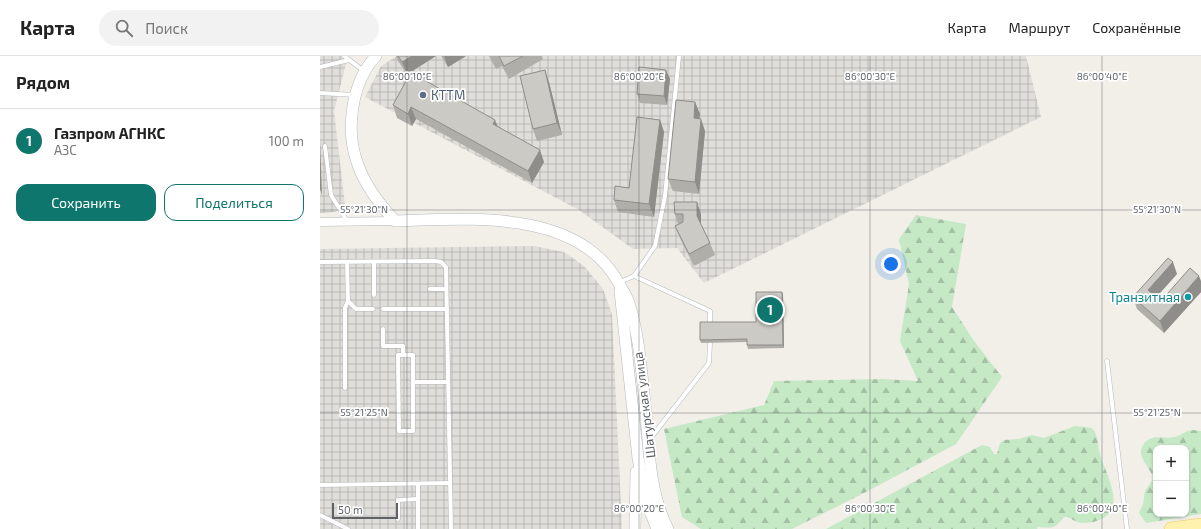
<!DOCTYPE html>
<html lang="ru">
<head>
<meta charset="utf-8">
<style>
  body { margin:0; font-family:"Exo 2",sans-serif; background:#f2f2f2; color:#222 }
  .controls { position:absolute; right:12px; bottom:12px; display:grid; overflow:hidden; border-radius:8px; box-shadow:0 1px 3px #0004 }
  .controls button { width:36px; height:36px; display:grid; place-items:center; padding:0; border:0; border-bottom:1px solid #e0e0e0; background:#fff; color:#222; font:20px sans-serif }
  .scale { position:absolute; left:12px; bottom:10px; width:66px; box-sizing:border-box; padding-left:4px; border:2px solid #5f6368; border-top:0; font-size:11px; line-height:14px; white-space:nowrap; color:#5f6368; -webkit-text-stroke:3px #fff; paint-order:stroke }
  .you { position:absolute; left:571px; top:208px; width:14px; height:14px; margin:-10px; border:3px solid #fff; border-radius:50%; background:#1a73e8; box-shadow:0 0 0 6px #1a73e833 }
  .badge { display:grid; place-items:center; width:26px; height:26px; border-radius:50%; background:#0f766e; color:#fff; font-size:13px; font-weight:700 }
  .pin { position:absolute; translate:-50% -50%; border:2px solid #fff; box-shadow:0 1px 4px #0006 }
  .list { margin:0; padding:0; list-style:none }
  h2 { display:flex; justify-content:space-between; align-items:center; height:52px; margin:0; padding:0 16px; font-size:17px }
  h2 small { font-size:13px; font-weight:400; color:#767676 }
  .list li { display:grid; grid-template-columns:26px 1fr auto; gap:12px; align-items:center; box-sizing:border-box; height:64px; padding:0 16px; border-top:1px solid #e0e0e0 }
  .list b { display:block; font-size:15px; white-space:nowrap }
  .list p { margin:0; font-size:13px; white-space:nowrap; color:#767676 }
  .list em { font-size:13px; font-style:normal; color:#767676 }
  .actions { display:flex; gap:8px; padding:12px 16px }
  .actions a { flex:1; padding:9px 0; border:1px solid #0f766e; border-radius:12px; text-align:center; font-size:14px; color:#0f766e }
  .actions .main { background:#0f766e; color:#fff }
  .icon { flex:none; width:22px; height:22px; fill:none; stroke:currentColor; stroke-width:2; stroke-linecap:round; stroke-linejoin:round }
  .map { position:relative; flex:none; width:881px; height:473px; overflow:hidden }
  header { display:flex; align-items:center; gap:24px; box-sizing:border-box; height:56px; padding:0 20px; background:#fff; border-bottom:1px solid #e0e0e0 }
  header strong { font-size:19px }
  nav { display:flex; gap:22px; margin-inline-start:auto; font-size:14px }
  .search { width:280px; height:36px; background:#f2f2f2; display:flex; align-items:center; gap:10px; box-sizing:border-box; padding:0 14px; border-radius:22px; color:#767676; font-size:15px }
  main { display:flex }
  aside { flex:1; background:#fff }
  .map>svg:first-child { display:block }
</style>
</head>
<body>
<header>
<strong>Карта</strong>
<div class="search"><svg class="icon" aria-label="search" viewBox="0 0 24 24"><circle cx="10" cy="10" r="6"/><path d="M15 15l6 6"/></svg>Поиск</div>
<nav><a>Карта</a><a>Маршрут</a><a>Сохранённые</a></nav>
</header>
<main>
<aside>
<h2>Рядом<small></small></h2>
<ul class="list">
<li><span class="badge">1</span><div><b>Газпром АГНКС</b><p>АЗС</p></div><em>100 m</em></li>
</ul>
<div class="actions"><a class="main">Сохранить</a><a>Поделиться</a></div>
</aside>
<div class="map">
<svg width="881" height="473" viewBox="0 0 881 473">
  <defs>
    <pattern id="industrial-grid" width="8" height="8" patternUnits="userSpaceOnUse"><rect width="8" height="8" fill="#e0deda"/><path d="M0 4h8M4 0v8" fill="none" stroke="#b9b8b5"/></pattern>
    <pattern id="forest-firs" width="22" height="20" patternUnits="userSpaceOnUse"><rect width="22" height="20" fill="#c5e8c5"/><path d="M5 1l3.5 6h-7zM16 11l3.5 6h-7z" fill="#a3c0a4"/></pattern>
  </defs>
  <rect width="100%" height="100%" fill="#f1efe8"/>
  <g fill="url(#industrial-grid)">
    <polygon points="0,0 28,0 14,55 25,149 15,156 0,157"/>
    <polygon points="77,0 706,0 721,61 384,227 357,192 313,193 259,154 45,41 61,10"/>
    <polygon points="214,190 244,196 264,210 283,233 292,258 302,473 0,473 0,193"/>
  </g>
  <g fill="url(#forest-firs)" fill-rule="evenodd">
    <polygon points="596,159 646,168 632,251 654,285 682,321 636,388 546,436 472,473 381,473 362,461 344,373 444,349 454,325 562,323 598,325 580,285 589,228 579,183"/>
    <path d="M755,370L772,372C779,380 777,388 780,398C784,414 805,448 785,461C778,466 763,469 755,465C751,463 749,461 744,461C734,473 734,472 718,471L717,473H506L662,389L670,391L674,398H677L680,387L684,384L699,383L712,379L724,382Z"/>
    <path d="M872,374L881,375V458L826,467L819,457L823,448L825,435L833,423C832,415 825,409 822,401C820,397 821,393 823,389C832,376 843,384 855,381C861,379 865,375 872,374ZM836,392H866V458H836Z"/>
  </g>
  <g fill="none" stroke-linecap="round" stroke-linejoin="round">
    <g stroke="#b5b8bc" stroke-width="5">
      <g id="lane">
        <polyline points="24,0 44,15"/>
        <polyline points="0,11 29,4"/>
        <polyline points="0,37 35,39"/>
        <polyline points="5,90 11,139 27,165"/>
        <polyline points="0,206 115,205 121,206 126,211 131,473"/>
        <polyline points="54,206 54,239"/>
        <polyline points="314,220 335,190 345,140 359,0"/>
        <polyline points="300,226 314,220 390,255 390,269"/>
        <polyline points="110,233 126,233"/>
        <polyline points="28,245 36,253 53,253"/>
        <polyline points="63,253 127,253"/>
        <polyline points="63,273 63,290 83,290 83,299"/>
        <polyline points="787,305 807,473"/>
        <polyline points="93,326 93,375 79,375 78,299 93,299 93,326 128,326"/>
        <polyline points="25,332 25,252 28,245 27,206"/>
        <polyline points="330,383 389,307 390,287"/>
        <polyline points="98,428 98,473"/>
        <polyline points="0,429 130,427"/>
        <polyline points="0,459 28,473"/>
        <polyline points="78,463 78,444 98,443"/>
      </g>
    </g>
    <g stroke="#b5b8bc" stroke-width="9">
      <polyline id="street" points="0,166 75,165"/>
    </g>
    <g stroke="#b6babf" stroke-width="12">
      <g id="secondary">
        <path d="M56,0C31,27 25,75 38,109C46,131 59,148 75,165C147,163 257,152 298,226C302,233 307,240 309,247C320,282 322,322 326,358C329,395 330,439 348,473"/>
        <polyline points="300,235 318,402 326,445 337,473"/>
        <polyline points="315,473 316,416"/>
      </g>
    </g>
    <g stroke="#f2c960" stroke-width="14">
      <polyline id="primary" points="851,473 881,469"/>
    </g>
    <use href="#lane" stroke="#fff" stroke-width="4"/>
    <use href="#street" stroke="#fff" stroke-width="8"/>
    <use href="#secondary" stroke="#fff" stroke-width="11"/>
    <use href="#primary" stroke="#fff2af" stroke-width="13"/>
  </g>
  <g fill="#afaea9">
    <polygon points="76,0 116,0 93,15 109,27 178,70 224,106 212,127 96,63 92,70 77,62 73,49 91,16 87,18 78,5"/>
    <polygon points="121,0 146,0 128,11"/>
    <polygon points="169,0 222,0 223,3 189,23 182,10 176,13"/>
    <polygon points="346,14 350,23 347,49 320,47 317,38"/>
    <polygon points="229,26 242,79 217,85 213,73"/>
    <polygon points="375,46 380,58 379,63 385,75 379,138 353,135 348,123"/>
    <polygon points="340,64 344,76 334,161 298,156 294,144 309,132"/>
    <polygon points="355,158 381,158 381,169 390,187 395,199 374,210 360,182 355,170 358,168"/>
    <polygon points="857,218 836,241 841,245 881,225 881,236 844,277 817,253 813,241"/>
    <polygon points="462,236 463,239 464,292 428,293 427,289 427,286 381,287 380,284 436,266"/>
  </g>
  <g fill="#8f8d8a">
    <polygon points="92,0 116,0 87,18 82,6"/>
    <polygon points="124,0 146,0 128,11"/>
    <polygon points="225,14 229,26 242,79 237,67"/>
    <polygon points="346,14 350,23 347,49 344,40"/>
    <polygon points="375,46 380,58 378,74 374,62"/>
    <polygon points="91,51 96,63 92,70 88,58"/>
    <polygon points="381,63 385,75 379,138 375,126"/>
    <polygon points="175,64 180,76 173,68"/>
    <polygon points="340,64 344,76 334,161 329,148"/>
    <polygon points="0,83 0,84 2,139 0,133"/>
    <polygon points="220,94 224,106 212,127 208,115"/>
    <polygon points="377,146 381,158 381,172 377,160"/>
    <polygon points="853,206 857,218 832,246 828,234"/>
    <polygon points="879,220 881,225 881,236 844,277 840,265"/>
    <polygon points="462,236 463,239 464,292 463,289"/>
  </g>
  <g fill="#cccac5" stroke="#8f8d8a">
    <polygon points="78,0 92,0 82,6"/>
    <polygon points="179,0 203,0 184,10"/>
    <polygon points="319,11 346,14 344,40 317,38"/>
    <polygon points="92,14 107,23 106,25 175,64 173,68 220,94 208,115 91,51 88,58 73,49"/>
    <polygon points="225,14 237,67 213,73 200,20"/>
    <polygon points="356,44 375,46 374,62 381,63 375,126 348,123"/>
    <polygon points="317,61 340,64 329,148 294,144 295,130 309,132"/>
    <polygon points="354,146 377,146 377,160 390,187 369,198 355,170 363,166 363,158 355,158"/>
    <polygon points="848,202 853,206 828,234 841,245 870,212 879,220 840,265 813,241"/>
    <polygon points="436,236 462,236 463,289 427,289 427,283 380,284 380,266 436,266"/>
  </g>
  <path fill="none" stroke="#5f6368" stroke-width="1" stroke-opacity="0.45" d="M87,0V473M319,0V473M550,0V473M782,0V473M0,154H881M0,357H881"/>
  <circle fill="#5c6f8a" stroke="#fff" stroke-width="1.5" cx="103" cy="39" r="4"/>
  <circle fill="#0f9aa8" stroke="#fff" stroke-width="1.5" cx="868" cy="241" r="4"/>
  <g text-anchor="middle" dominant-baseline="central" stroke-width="3.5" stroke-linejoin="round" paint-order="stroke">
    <g font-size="13" fill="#4e5e75" stroke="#fff" text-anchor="start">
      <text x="111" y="39">КТТМ</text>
    </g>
    <g font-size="13" fill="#0d838f" stroke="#fff" text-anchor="end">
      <text x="860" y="241">Транзитная</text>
    </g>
    <g font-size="13" fill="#5f6368" stroke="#fff">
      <text transform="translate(324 349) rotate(-97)">Шатурская улица</text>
    </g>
  </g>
  <g font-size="10" text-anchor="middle" fill="#5f6368" stroke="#fff" stroke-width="3.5" stroke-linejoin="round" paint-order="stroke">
    <text x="87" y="24">86°00'10"E</text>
    <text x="319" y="24">86°00'20"E</text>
    <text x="550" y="24">86°00'30"E</text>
    <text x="782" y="24">86°00'40"E</text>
    <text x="44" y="157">55°21'30"N</text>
    <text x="837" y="157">55°21'30"N</text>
    <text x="44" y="360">55°21'25"N</text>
    <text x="837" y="360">55°21'25"N</text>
    <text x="319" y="456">86°00'20"E</text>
    <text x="550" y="456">86°00'30"E</text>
    <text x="782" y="456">86°00'40"E</text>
  </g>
</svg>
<div class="controls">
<button>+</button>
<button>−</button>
</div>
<div class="scale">50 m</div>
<div class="you"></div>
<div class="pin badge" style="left:450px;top:254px">1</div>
</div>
</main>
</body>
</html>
